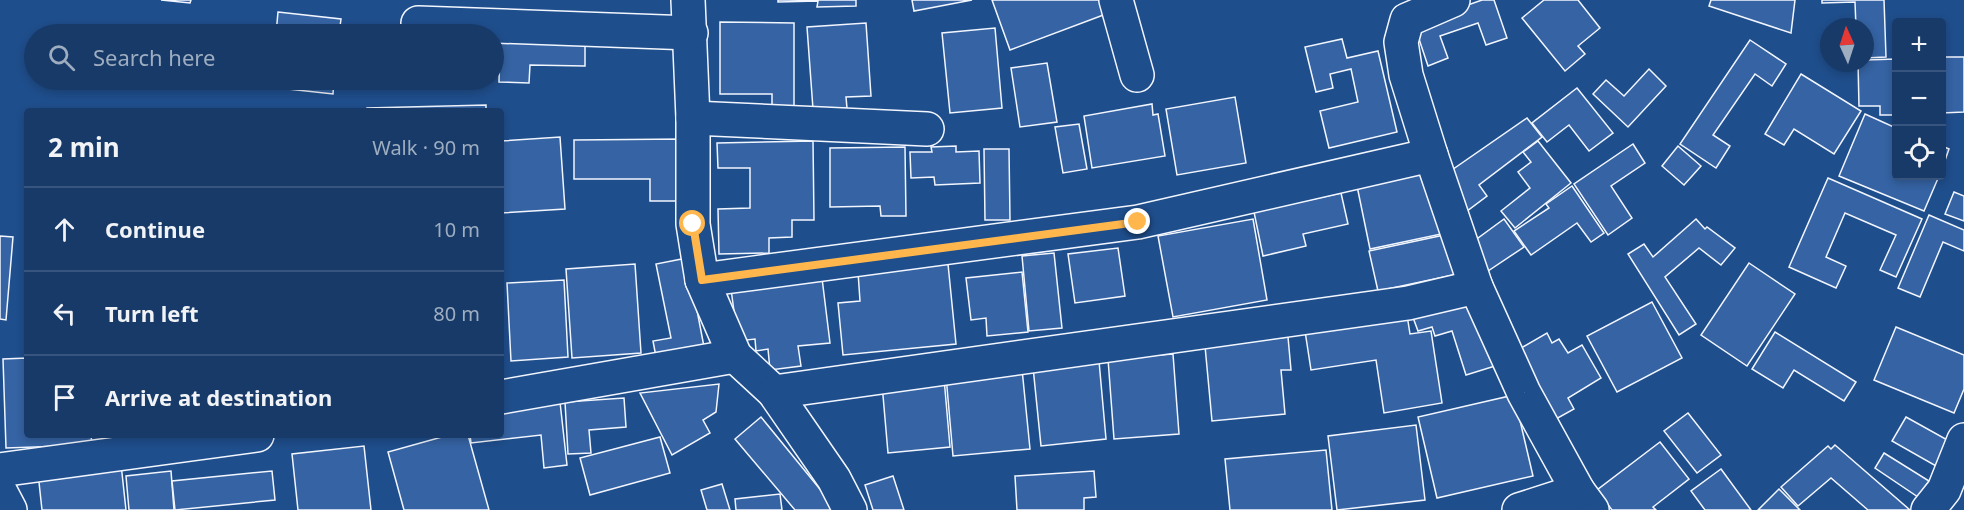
<!DOCTYPE html>
<html lang="en">
<head>
<meta charset="utf-8">
<style>
  body { margin:0; font-family:"Noto Sans",sans-serif; background:#244571; color:#f1f3f6 }
  .controls { position:absolute; right:18px; top:18px; display:grid; overflow:hidden; border-radius:6px; box-shadow:0 3px 9px #0003 }
  .controls button { width:54px; height:54px; display:grid; place-items:center; padding:0; border:0; border-bottom:2px solid #36547d; background:#173a69; color:#f1f3f6; font:30px sans-serif }
  .compass { position:absolute; left:1820px; top:18px; width:54px; height:54px; border-radius:50%; background:#173a69; box-shadow:0 3px 9px #0003; rotate:357deg }
  .stop { position:absolute; width:18px; height:18px; margin:-14px; border:4px solid #ffb74d; border-radius:50%; background:#fff }
  .stop.end { background:#ffb74d; border-color:#fff; box-shadow:0 2px 6px #0008 }
  .list { margin:0; padding:0; list-style:none }
  h2 { display:flex; justify-content:space-between; align-items:center; height:78px; margin:0; padding:0 24px; font-size:26px }
  h2 small { font-size:20px; font-weight:400; color:#9eadc0 }
  .list li { display:grid; grid-template-columns:39px 1fr auto; gap:18px; align-items:center; box-sizing:border-box; height:84px; padding:0 24px; border-top:2px solid #36547d }
  .list b { display:block; font-size:22px; white-space:nowrap }
  .list em { font-size:20px; font-style:normal; color:#9eadc0 }
  .icon { flex:none; width:33px; height:33px; fill:none; stroke:currentColor; stroke-width:2; stroke-linecap:round; stroke-linejoin:round }
  .map { position:relative; flex:none; width:1964px; height:510px; overflow:hidden }
  .search { position:absolute; background:#173a69; box-shadow:0 3px 9px #0003; left:24px; top:24px; width:480px; height:66px; display:flex; align-items:center; gap:15px; box-sizing:border-box; padding:0 21px; border-radius:33px; color:#9eadc0; font-size:22px }
  .panel { position:absolute; background:#173a69; box-shadow:0 3px 9px #0003; left:24px; top:108px; width:480px; height:330px; border-radius:6px }
  .map>svg:first-child { display:block }
</style>
</head>
<body>
<div class="map">
<svg width="1964" height="510" viewBox="0 0 1964 510">
  <rect width="100%" height="100%" fill="#1f4e8c"/>
  <g fill="#3563a3" stroke="#f2f6ff" stroke-width="1.5">
    <polygon points="161,0 191,0 190,3"/>
    <polygon points="778,0 856,0 856,6 817,7 818,1 778,2"/>
    <polygon points="912,0 972,0 914,11"/>
    <polygon points="992,0 1101,0 1106,14 1010,50"/>
    <polygon points="1482,0 1494,0 1507,38 1486,45 1478,23 1440,36 1448,58 1428,66 1414,24"/>
    <polygon points="1544,0 1578,0 1600,28 1578,46 1585,54 1565,71 1522,18"/>
    <polygon points="1711,0 1795,0 1791,33 1709,6"/>
    <polygon points="1822,0 1884,0 1886,57 1865,58 1865,27 1856,27 1855,2 1822,3"/>
    <polygon points="278,12 341,19 339,34 276,34"/>
    <polygon points="720,22 794,23 794,106 772,106 772,94 720,94"/>
    <polygon points="866,23 871,96 846,97 847,108 813,109 807,27"/>
    <polygon points="995,28 1002,108 950,113 942,33"/>
    <polygon points="500,36 585,38 585,66 530,65 529,83 499,82"/>
    <polygon points="1342,39 1347,58 1378,51 1397,132 1329,148 1320,111 1358,102 1351,69 1330,74 1333,88 1316,92 1305,47"/>
    <polygon points="1750,40 1786,64 1772,86 1755,74 1713,135 1730,146 1716,168 1680,144"/>
    <polygon points="1942,57 1964,57 1964,112 1942,113"/>
    <polygon points="1896,59 1896,115 1880,115 1880,106 1859,106 1858,63 1865,63 1865,60"/>
    <polygon points="1047,63 1057,122 1020,127 1011,68"/>
    <polygon points="1649,69 1666,86 1628,127 1593,94 1606,80 1624,96"/>
    <polygon points="1801,74 1861,111 1834,154 1794,129 1784,145 1765,134"/>
    <polygon points="271,80 334,80 333,94 270,87"/>
    <polygon points="1577,88 1613,133 1589,151 1569,125 1547,142 1532,123"/>
    <polygon points="1235,97 1246,163 1177,175 1166,109"/>
    <polygon points="1152,104 1153,115 1158,114 1165,156 1092,168 1084,116"/>
    <polygon points="486,105 486,111 367,111 367,108"/>
    <polygon points="1865,114 1896,128 1896,176 1939,176 1924,211 1839,176"/>
    <polygon points="1527,118 1542,137 1479,185 1487,196 1467,211 1449,172"/>
    <polygon points="1079,124 1087,169 1063,173 1055,127"/>
    <polygon points="560,137 565,209 501,213 501,141"/>
    <polygon points="683,139 683,201 650,201 650,179 574,179 574,140"/>
    <polygon points="813,141 814,220 792,220 792,237 769,238 769,253 719,254 718,209 750,208 750,168 718,168 717,143"/>
    <polygon points="1538,141 1571,183 1515,228 1501,211 1530,188 1518,172 1531,162 1523,152"/>
    <polygon points="1633,144 1645,163 1611,186 1632,218 1608,235 1574,184"/>
    <polygon points="956,146 956,152 979,151 980,183 935,185 934,177 911,178 910,152 932,152 931,147"/>
    <polygon points="1678,146 1701,166 1684,185 1662,166"/>
    <polygon points="1942,146 1949,149 1942,169"/>
    <polygon points="905,147 906,216 881,216 880,206 830,207 830,148"/>
    <polygon points="984,149 1009,149 1010,220 985,220"/>
    <polygon points="1432,170 1446,233 1370,249 1357,186"/>
    <polygon points="1828,178 1922,219 1896,277 1880,270 1896,235 1845,213 1826,257 1846,266 1836,288 1789,267"/>
    <polygon points="1572,186 1604,233 1591,242 1577,223 1531,255 1514,231 1549,208 1546,204"/>
    <polygon points="1954,192 1964,196 1964,221 1945,214"/>
    <polygon points="1341,193 1348,224 1303,234 1306,246 1263,256 1254,212"/>
    <polygon points="1929,215 1964,230 1964,251 1943,242 1920,297 1898,288"/>
    <polygon points="1253,219 1267,300 1173,317 1158,236"/>
    <polygon points="1504,219 1524,247 1488,271 1470,244"/>
    <polygon points="1696,219 1705,229 1707,227 1735,248 1721,265 1699,248 1665,277 1696,324 1679,335 1628,254 1644,244 1653,257"/>
    <polygon points="1449,234 1458,274 1378,291 1369,251"/>
    <polygon points="0,236 13,237 6,320 0,319"/>
    <polygon points="1118,248 1125,296 1075,303 1068,254"/>
    <polygon points="1054,253 1062,328 1029,331 1022,256"/>
    <polygon points="687,258 705,352 657,362 653,341 671,338 656,264"/>
    <polygon points="1749,263 1795,294 1747,366 1701,335"/>
    <polygon points="635,264 641,353 572,358 566,269"/>
    <polygon points="948,264 956,344 843,355 838,303 860,301 858,272"/>
    <polygon points="1022,272 1028,332 987,336 986,318 971,320 966,278"/>
    <polygon points="822,278 830,343 798,346 801,366 770,370 768,349 756,351 755,339 738,341 731,289"/>
    <polygon points="564,280 568,357 511,361 507,283"/>
    <polygon points="1472,293 1495,366 1466,375 1452,331 1435,336 1432,327 1418,331 1411,312"/>
    <polygon points="1652,302 1682,358 1617,392 1587,336"/>
    <polygon points="1407,315 1410,334 1431,331 1442,403 1384,413 1376,360 1311,370 1305,331"/>
    <polygon points="1896,327 1964,355 1964,389 1954,413 1874,380"/>
    <polygon points="1775,332 1856,382 1844,401 1794,370 1783,388 1752,369"/>
    <polygon points="1547,333 1552,343 1559,339 1568,353 1582,345 1601,378 1568,398 1574,409 1556,419 1516,351"/>
    <polygon points="1288,337 1291,370 1281,370 1285,414 1212,421 1205,346"/>
    <polygon points="1173,354 1179,434 1114,439 1108,359"/>
    <polygon points="27,358 27,435 91,435 92,445 6,448 3,359"/>
    <polygon points="1099,361 1106,439 1041,446 1033,367"/>
    <polygon points="1022,369 1030,449 953,456 946,376"/>
    <polygon points="944,378 950,447 888,453 882,384"/>
    <polygon points="719,384 716,412 703,420 710,433 672,455 640,393"/>
    <polygon points="1514,395 1533,476 1437,498 1418,417"/>
    <polygon points="624,398 626,427 589,430 591,453 568,454 565,402"/>
    <polygon points="560,402 567,465 544,468 541,435 471,443 470,435 501,435 501,409"/>
    <polygon points="1688,413 1721,455 1697,473 1664,431"/>
    <polygon points="761,417 837,510 795,510 735,439"/>
    <polygon points="1906,417 1951,442 1936,466 1892,441"/>
    <polygon points="1416,425 1425,500 1337,510 1328,436"/>
    <polygon points="449,435 468,435 489,510 404,510 388,452"/>
    <polygon points="660,437 670,473 590,495 580,458"/>
    <polygon points="1660,442 1689,479 1653,507 1656,510 1612,510 1597,490"/>
    <polygon points="1835,445 1910,510 1868,510 1831,478 1798,506 1781,487 1828,446 1831,449"/>
    <polygon points="364,446 371,510 298,510 292,454"/>
    <polygon points="1326,450 1332,510 1230,510 1225,459"/>
    <polygon points="1884,453 1929,481 1918,497 1875,468"/>
    <polygon points="121,464 126,510 42,510 38,473"/>
    <polygon points="1721,469 1751,510 1705,510 1691,491"/>
    <polygon points="171,471 174,510 129,510 126,476"/>
    <polygon points="272,471 275,500 175,510 172,481"/>
    <polygon points="1094,471 1096,497 1084,498 1084,510 1017,510 1015,476"/>
    <polygon points="893,476 904,510 873,510 865,485"/>
    <polygon points="722,484 730,510 707,510 701,490"/>
    <polygon points="1779,489 1800,510 1758,510"/>
    <polygon points="780,494 782,510 736,510 735,499"/>
  </g>
  <g fill="none" stroke-linecap="round" stroke-linejoin="round">
    <g stroke="#f2f6ff" stroke-width="36">
      <g id="minor">
        <polyline points="688,0 693,118 693,224 702,280 735,356 774,392 834,479 850,510"/>
        <polyline points="1116,0 1137,75"/>
        <polyline points="1453,0 1407,20 1401,42 1406,75 1431,155 1476,287 1524,393 1578,491 1592,510"/>
        <polyline points="418,23 691,33"/>
        <polyline points="693,118 927,129"/>
        <polyline points="702,280 1138,222 1431,155"/>
        <polyline points="774,392 1408,303 1476,287"/>
        <polyline points="501,397 735,356"/>
        <polyline points="0,470 257,435"/>
        <polyline points="0,491 10,510"/>
        <polyline points="1519,510 1578,491"/>
        <polyline points="1928,510 1944,490 1964,440"/>
      </g>
    </g>
    <use href="#minor" stroke="#1f4e8c" stroke-width="33"/>
  </g>
  <g fill="none" stroke-linecap="round" stroke-linejoin="round">
    <polyline stroke="#ffb74d" stroke-width="8" points="693,224 702,280 1138,222"/>
  </g>
</svg>
<div class="controls">
<button>+</button>
<button>−</button>
<button><svg class="icon" aria-label="locate" viewBox="0 0 24 24"><circle cx="12" cy="12" r="6"/><path d="M12 2v4M12 18v4M2 12h4M18 12h4"/></svg></button>
</div>
<svg class="compass" viewBox="-18 -18 36 36"><path d="M0-13l5 13h-10z" fill="#e53935"/><path d="M0 13l5-13h-10z" fill="#9eadc0"/></svg>
<div class="stop" style="left:693px;top:224px"></div>
<div class="stop end" style="left:1138px;top:222px"></div>
<div class="search"><svg class="icon" aria-label="search" viewBox="0 0 24 24"><circle cx="10" cy="10" r="6"/><path d="M15 15l6 6"/></svg>Search here</div>
<section class="panel">
<h2>2 min<small>Walk · 90 m</small></h2>
<ul class="list">
<li><svg class="icon" aria-label="ahead" viewBox="0 0 24 24"><path d="M12 20V5M6 11l6-6 6 6"/></svg><div><b>Continue</b></div><em>10 m</em></li>
<li><svg class="icon" aria-label="left" viewBox="0 0 24 24"><path d="M17 20v-9H6M10 6l-5 5 5 5"/></svg><div><b>Turn left</b></div><em>80 m</em></li>
<li><svg class="icon" aria-label="arrive" viewBox="0 0 24 24"><path d="M6 21V4h12l-3 4 3 4H6"/></svg><div><b>Arrive at destination</b></div></li>
</ul>
</section>
</div>
</body>
</html>
